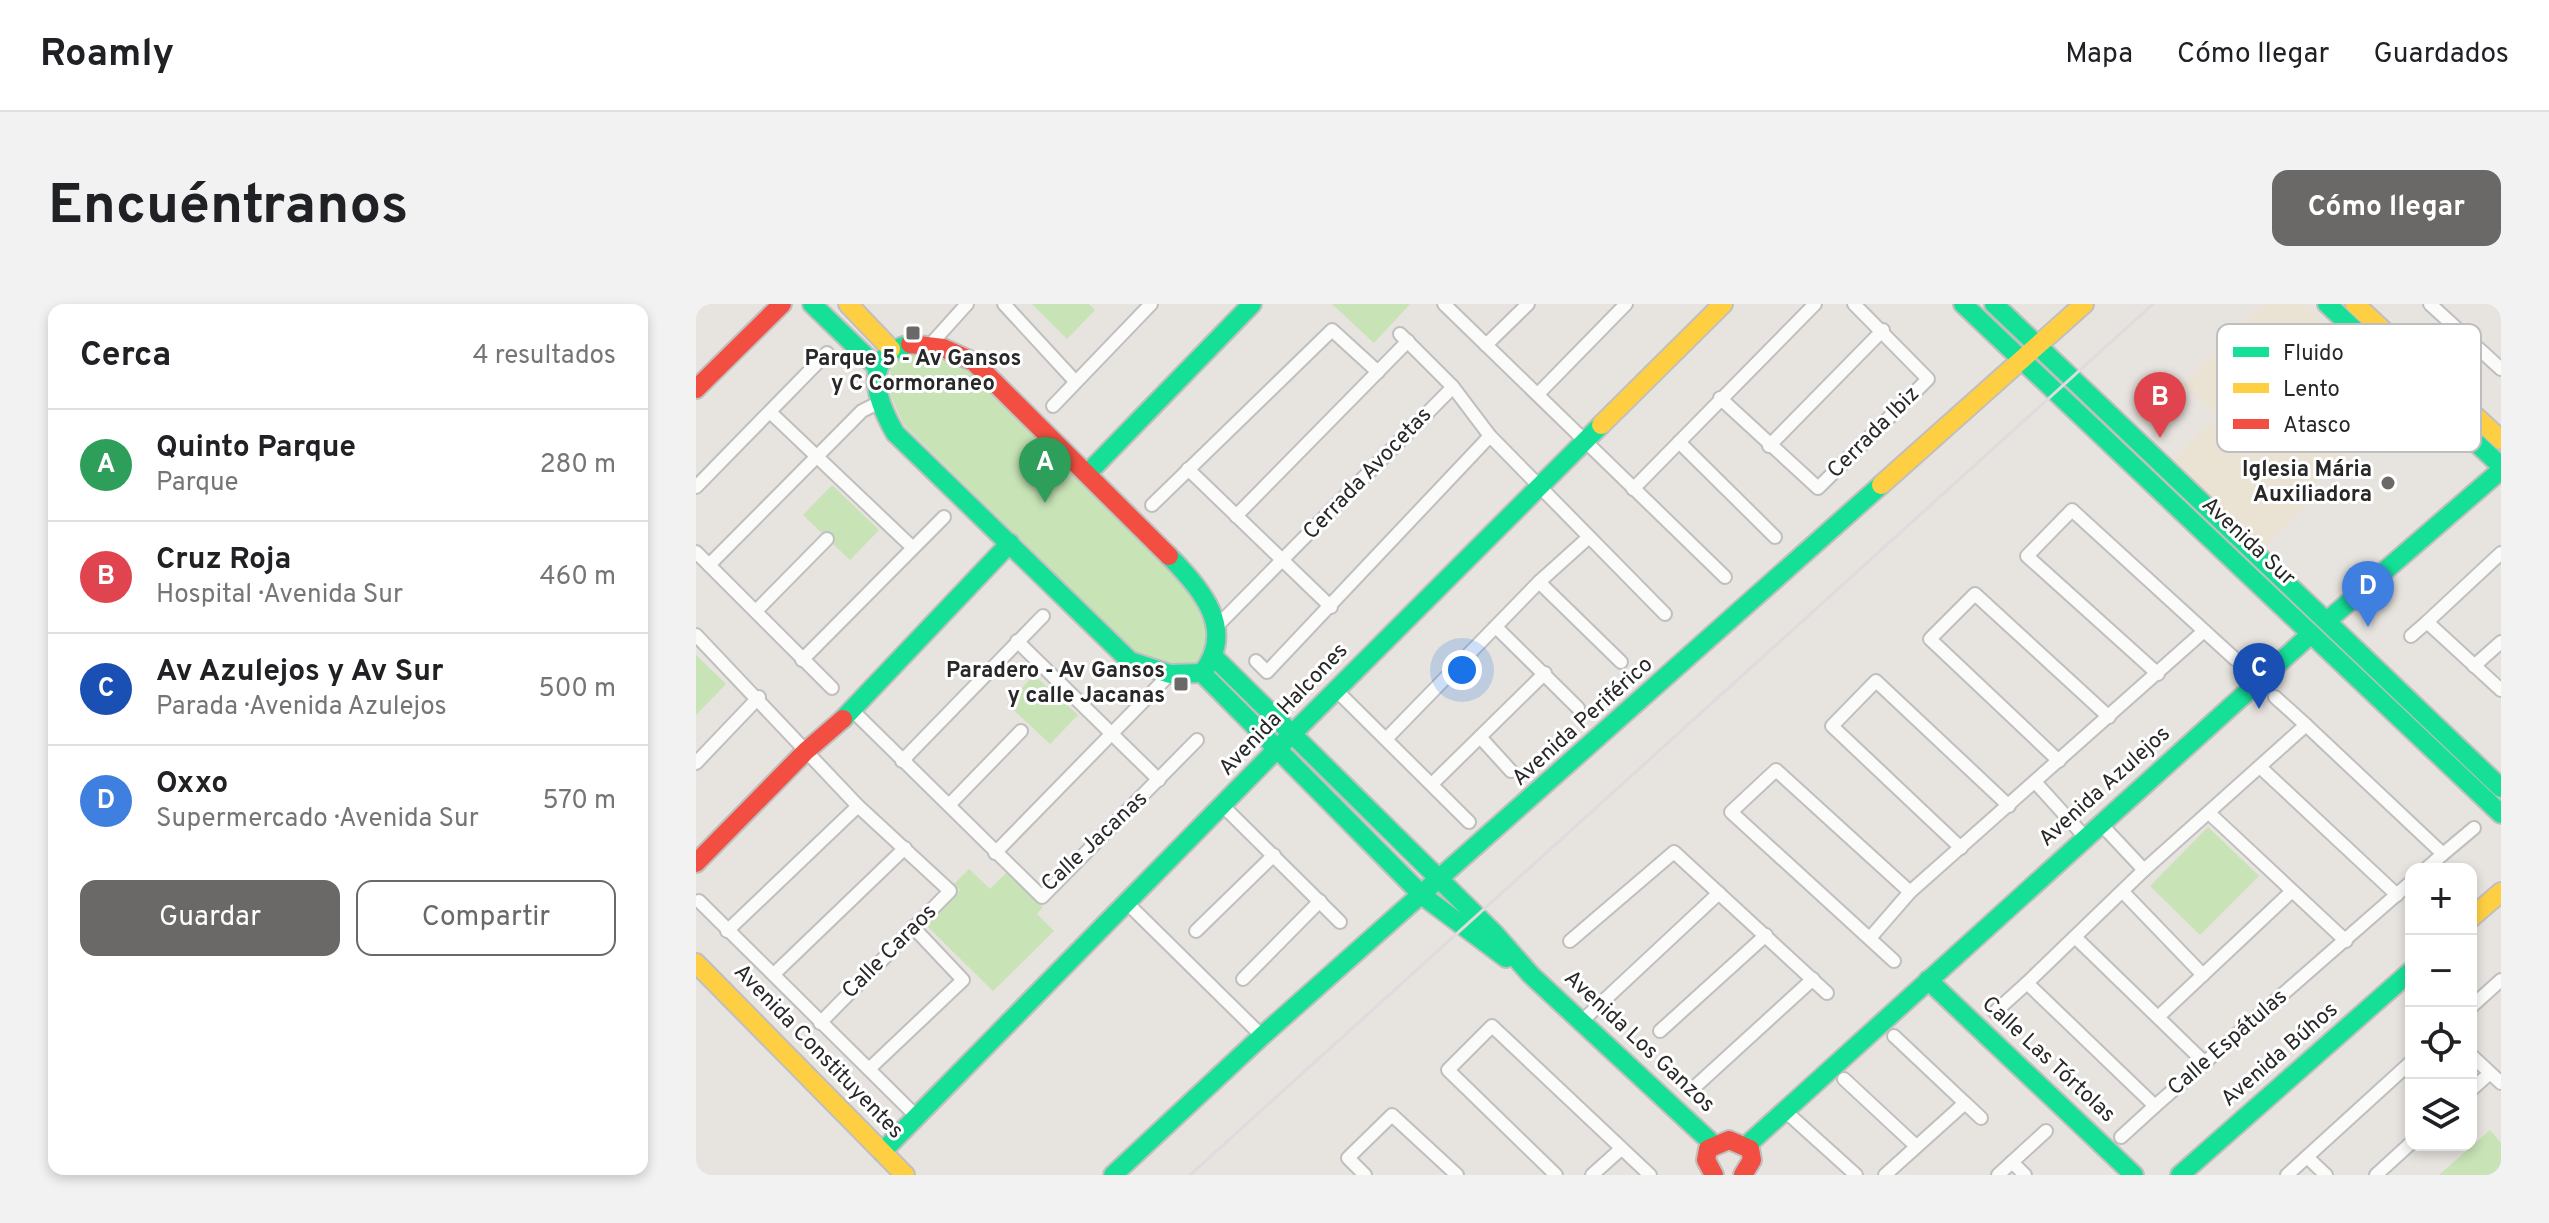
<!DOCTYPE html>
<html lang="es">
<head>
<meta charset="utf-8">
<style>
  body { margin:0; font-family:Overpass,sans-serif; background:#f2f2f2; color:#202124 }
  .controls { position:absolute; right:24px; bottom:24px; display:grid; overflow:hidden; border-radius:16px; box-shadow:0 4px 12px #0003 }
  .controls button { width:72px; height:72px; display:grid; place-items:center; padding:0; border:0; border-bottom:2px solid #e0e0e0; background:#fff; color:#202124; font:40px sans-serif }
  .you { position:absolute; left:766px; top:366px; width:28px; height:28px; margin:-20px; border:6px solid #fff; border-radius:50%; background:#1a73e8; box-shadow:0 0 0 12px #1a73e833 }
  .badge { display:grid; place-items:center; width:52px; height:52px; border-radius:50%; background:#6b6968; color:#fff; font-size:26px; font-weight:700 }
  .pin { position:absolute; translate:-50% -66px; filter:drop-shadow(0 2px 4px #0008) }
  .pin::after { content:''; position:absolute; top:42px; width:28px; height:24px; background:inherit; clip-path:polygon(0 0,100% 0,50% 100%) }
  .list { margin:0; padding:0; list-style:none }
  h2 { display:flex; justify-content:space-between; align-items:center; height:104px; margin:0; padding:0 32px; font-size:34px }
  h2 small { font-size:26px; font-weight:400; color:#757577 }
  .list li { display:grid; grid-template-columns:52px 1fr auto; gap:24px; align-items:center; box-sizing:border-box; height:112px; padding:0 32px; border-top:2px solid #e0e0e0 }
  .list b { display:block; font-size:30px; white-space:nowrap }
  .list p { margin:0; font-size:26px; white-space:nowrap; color:#757577 }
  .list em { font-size:26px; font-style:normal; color:#757577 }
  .actions { display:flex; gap:16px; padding:24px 32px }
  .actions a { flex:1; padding:18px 0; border:2px solid #6b6968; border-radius:16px; text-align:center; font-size:28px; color:#6b6968 }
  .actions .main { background:#6b6968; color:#fff }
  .icon { flex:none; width:44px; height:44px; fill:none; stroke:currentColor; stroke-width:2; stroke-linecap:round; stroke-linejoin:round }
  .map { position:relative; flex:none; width:1805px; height:871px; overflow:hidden; border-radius:16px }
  header { display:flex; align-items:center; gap:48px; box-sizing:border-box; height:112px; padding:0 40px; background:#fff; border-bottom:2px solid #e0e0e0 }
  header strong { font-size:38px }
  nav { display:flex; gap:44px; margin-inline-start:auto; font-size:28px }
  .intro { display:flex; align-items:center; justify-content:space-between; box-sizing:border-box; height:192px; padding:0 48px }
  h1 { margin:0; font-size:56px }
  .button { padding:20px 36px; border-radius:16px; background:#6b6968; color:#fff; font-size:28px; font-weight:700 }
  main { display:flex; gap:48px; padding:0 48px }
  aside { flex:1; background:#fff; border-radius:16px; box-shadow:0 4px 12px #0003 }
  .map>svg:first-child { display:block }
</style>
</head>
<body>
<header>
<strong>Roamly</strong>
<nav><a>Mapa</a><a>Cómo llegar</a><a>Guardados</a></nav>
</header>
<div class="intro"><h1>Encuéntranos</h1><a class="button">Cómo llegar</a></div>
<main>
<aside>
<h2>Cerca<small>4 resultados</small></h2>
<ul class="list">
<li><span class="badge" style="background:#2e9e5b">A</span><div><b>Quinto Parque</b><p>Parque</p></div><em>280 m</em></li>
<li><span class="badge" style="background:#e0444e">B</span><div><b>Cruz Roja</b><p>Hospital · Avenida Sur</p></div><em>460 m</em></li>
<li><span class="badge" style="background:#1a4fb4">C</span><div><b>Av Azulejos y Av Sur</b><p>Parada · Avenida Azulejos</p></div><em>500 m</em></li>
<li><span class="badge" style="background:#3f7fe0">D</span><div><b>Oxxo</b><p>Supermercado · Avenida Sur</p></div><em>570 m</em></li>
</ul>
<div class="actions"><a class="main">Guardar</a><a>Compartir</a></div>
</aside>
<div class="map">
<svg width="1805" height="871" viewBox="0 0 1805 871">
  <rect width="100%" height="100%" fill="#e7e3de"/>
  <polygon fill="#eae2d2" points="1567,0 1609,0 1705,97 1606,194 1611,199 1563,248 1473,160 1514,118 1552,155 1559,149 1594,181 1487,80"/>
  <g fill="#c8e3b6">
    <polygon points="336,0 393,0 399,6 371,35"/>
    <polygon points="636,0 714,0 678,39"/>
    <path d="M239,48L282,70L490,278C502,296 536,355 495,362C479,364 457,354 441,350L207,120L195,92L194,63L212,49Z"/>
    <polygon points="136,181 183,226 154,256 107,211"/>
    <polygon points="0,351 30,380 0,411"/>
    <polygon points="338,371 382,411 354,440 311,400"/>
    <polygon points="1512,523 1563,572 1504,631 1454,582"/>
    <polygon points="273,565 294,585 311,568 347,603 341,610 358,627 297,687 230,621 264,586 258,580"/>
    <polygon points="1794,826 1805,839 1805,871 1743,871"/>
  </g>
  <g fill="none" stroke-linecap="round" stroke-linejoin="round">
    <g stroke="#c0bfc0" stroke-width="16">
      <g id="street">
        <polyline points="308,0 378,76"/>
        <polyline points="748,0 1029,273"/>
        <polyline points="1734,0 1805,65"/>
        <polyline points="704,30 757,83 794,132 969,310"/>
        <polyline points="234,41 271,0"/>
        <polyline points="790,41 832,0"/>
        <polyline points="842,90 930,0"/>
        <polyline points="1024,94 1122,184 1232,75 1158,0"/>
        <polyline points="357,102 455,0"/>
        <polyline points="74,108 216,243"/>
        <polyline points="983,138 1079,233"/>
        <polyline points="1073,142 1187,26"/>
        <polyline points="492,165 635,303"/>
        <polyline points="0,183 131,49"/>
        <polyline points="937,185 1119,0"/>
        <polyline points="456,201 636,26 682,68"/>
        <polyline points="540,212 712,37"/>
        <polyline points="0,248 136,384"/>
        <polyline points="1805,249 1731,318 1805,386"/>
        <polyline points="13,261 166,107 182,99"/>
        <polyline points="843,278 925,358"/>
        <polyline points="60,307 131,235"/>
        <polyline points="520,323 757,83"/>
        <polyline points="800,323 882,404"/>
        <polyline points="0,331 162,502 254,587 124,719"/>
        <polyline points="1715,332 1731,318"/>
        <polyline points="321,337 463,476"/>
        <polyline points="106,356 248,213"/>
        <polyline points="560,357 571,368 794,132"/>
        <polyline points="1778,362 1805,338"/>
        <polyline points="1462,370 1331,252 1376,206 1539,355"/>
        <polyline points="640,386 773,518"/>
        <polyline points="1579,393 1610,421"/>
        <polyline points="157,407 346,593 501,436"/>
        <polyline points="784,433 815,467"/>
        <polyline points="691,434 843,278 893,233"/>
        <polyline points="206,457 347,312"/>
        <polyline points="1363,457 1234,335 1279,290 1413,413"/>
        <polyline points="0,459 63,393"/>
        <polyline points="1564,463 1701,591"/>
        <polyline points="737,479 849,369"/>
        <polyline points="1340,479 1388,532"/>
        <polyline points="253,501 325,427"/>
        <polyline points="527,502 644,618"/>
        <polyline points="1513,509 1650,637"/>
        <polyline points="1404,519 1448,566"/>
        <polyline points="1265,544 1136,422 1180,377 1313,502"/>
        <polyline points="299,549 474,370"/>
        <polyline points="1747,550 1778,524"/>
        <polyline points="1715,578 1459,802 1331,679 1448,566 1610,421 1747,550 1730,565"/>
        <polyline points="1427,588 1507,671"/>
        <polyline points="3,597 219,811"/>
        <polyline points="431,599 566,732"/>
        <polyline points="31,627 162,502"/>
        <polyline points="500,627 578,551"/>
        <polyline points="1379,633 1508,758"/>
        <polyline points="1174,634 1214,588 1508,327"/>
        <polyline points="874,637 978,548 1131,689"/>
        <polyline points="1198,657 1035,508 1080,466 1214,588"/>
        <polyline points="79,669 209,544"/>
        <polyline points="547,675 624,597"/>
        <polyline points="1775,703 1805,676"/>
        <polyline points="1299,708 1331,679"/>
        <polyline points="1462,713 1596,587"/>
        <polyline points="886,717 1023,589"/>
        <polyline points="964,727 1070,631"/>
        <polyline points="1775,751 1805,779"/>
        <polyline points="173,765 267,676 217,623"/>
        <polyline points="1148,775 1220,842"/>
        <polyline points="1002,780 1117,675"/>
        <polyline points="1775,786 1794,769"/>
        <polyline points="1269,799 1285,814"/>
        <polyline points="1088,806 1160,871"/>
        <polyline points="1425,833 1459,802"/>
        <polyline points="1611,853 1630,871"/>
        <polyline points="1316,858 1329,871"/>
        <polyline points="669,871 652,854 696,811 761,871"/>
        <polyline points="860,871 752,766 796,722 954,871"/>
        <polyline points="896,871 925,845"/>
        <polyline points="1189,871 1269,799 1198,732"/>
        <polyline points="1302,871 1350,827"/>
        <polyline points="1591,871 1715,758"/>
        <polyline points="1680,871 1715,839"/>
      </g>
    </g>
    <g stroke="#c0bfc0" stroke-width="22">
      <g id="fast">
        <polyline points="116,0 181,63"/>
        <polyline points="1267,0 1805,510"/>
        <polyline points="1298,0 1805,484"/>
        <polyline points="1631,0 1805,162"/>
        <path d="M214,40C164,53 180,95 199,129L434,357L474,370L506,369C541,326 505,284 473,252"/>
        <polyline points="391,170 556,0"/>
        <polyline points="1631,317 1805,166"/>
        <polyline points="520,355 799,630 835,671 1017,840"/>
        <polyline points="506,369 727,592 810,654"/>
        <polyline points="147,415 314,239"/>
        <polyline points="1232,676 1438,871"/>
        <polyline points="1050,842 1615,330"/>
        <polyline points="186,848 581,445 905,121"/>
        <polyline points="417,871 566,732 1185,181"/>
        <polyline points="1484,871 1715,667"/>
      </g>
    </g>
    <g stroke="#c0bfc0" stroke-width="22">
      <g id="slow">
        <polyline points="152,0 195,45"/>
        <polyline points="1659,0 1805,136"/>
        <polyline points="905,121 1027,0"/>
        <polyline points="1185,181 1388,0"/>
        <polyline points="1775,614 1805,588"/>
        <polyline points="0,659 209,871"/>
      </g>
    </g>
    <g stroke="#c0bfc0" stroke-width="22">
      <g id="jam">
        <polyline points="214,40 247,44 278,58 473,252"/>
        <polyline points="0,85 86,0"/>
        <polyline points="0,559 110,447 147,415"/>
        <polyline points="1018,871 1010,856 1012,845 1033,836 1054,845 1056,856 1047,871"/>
      </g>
    </g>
    <use href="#street" stroke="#fbfbfa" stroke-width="12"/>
    <use href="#fast" stroke="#16e098" stroke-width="18"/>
    <use href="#slow" stroke="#ffcf43" stroke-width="18"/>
    <use href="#jam" stroke="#f24e42" stroke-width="18"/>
    <polyline stroke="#dddcde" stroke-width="3" points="494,871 1457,0"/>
  </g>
  <g fill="#6b6968" stroke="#fff" stroke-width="3">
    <rect x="209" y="21" width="16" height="16" rx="4"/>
    <circle cx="1692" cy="179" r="8"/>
    <rect x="477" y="372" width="16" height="16" rx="4"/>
  </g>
  <g text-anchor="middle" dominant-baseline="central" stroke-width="6" stroke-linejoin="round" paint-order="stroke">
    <g font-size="22" font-weight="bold" fill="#282828" stroke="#fff" text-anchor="end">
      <text x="217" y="55" text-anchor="middle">Parque 5 - Av Gansos<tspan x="217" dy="25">y C Cormoraneo</tspan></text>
      <text x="1676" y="166">Iglesia Mária<tspan x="1676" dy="25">Auxiliadora</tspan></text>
      <text x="469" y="367">Paradero - Av Gansos<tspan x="469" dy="25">y calle Jacanas</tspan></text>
    </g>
    <g font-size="22" fill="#282828" stroke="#fff">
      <text transform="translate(1178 129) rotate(-45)">Cerrada Ibiz</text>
      <text transform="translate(672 170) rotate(-46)">Cerrada Avocetas</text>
      <text transform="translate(1552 238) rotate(43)">Avenida Sur</text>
      <text transform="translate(588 406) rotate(-46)">Avenida Halcones</text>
      <text transform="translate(887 418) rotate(-42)">Avenida Periférico</text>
      <text transform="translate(1409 483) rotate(-42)">Avenida Azulejos</text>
      <text transform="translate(399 538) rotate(-43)">Calle Jacanas</text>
      <text transform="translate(194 648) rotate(-45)">Calle Caraos</text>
      <text transform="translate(943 738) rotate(43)">Avenida Los Ganzos</text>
      <text transform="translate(1532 739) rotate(-41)">Calle Espátulas</text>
      <text transform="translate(122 748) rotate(46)">Avenida Constituyentes</text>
      <text transform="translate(1584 751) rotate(-41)">Avenida Búhos</text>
      <text transform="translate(1352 756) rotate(43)">Calle Las Tórtolas</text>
    </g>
  </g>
  <rect x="1521" y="20" width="264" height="128" rx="12" fill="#fff" stroke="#bebebe" stroke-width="2"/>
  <rect x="1537" y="43" width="36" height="10" fill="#16e098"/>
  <rect x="1537" y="79" width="36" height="10" fill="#ffcf43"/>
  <rect x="1537" y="115" width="36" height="10" fill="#f24e42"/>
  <g font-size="22" fill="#282828">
    <text x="1587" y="56">Fluido</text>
    <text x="1587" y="92">Lento</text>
    <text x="1587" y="128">Atasco</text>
  </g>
</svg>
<div class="controls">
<button>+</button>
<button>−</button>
<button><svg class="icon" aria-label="locate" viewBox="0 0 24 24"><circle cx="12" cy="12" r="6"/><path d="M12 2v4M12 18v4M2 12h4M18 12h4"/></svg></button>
<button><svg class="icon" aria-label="layers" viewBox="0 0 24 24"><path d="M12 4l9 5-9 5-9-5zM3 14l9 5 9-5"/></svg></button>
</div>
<div class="you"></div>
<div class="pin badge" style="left:349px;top:199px;background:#2e9e5b">A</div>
<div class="pin badge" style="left:1464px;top:134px;background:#e0444e">B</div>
<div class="pin badge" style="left:1563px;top:405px;background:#1a4fb4">C</div>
<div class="pin badge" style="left:1672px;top:323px;background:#3f7fe0">D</div>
</div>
</main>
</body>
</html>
